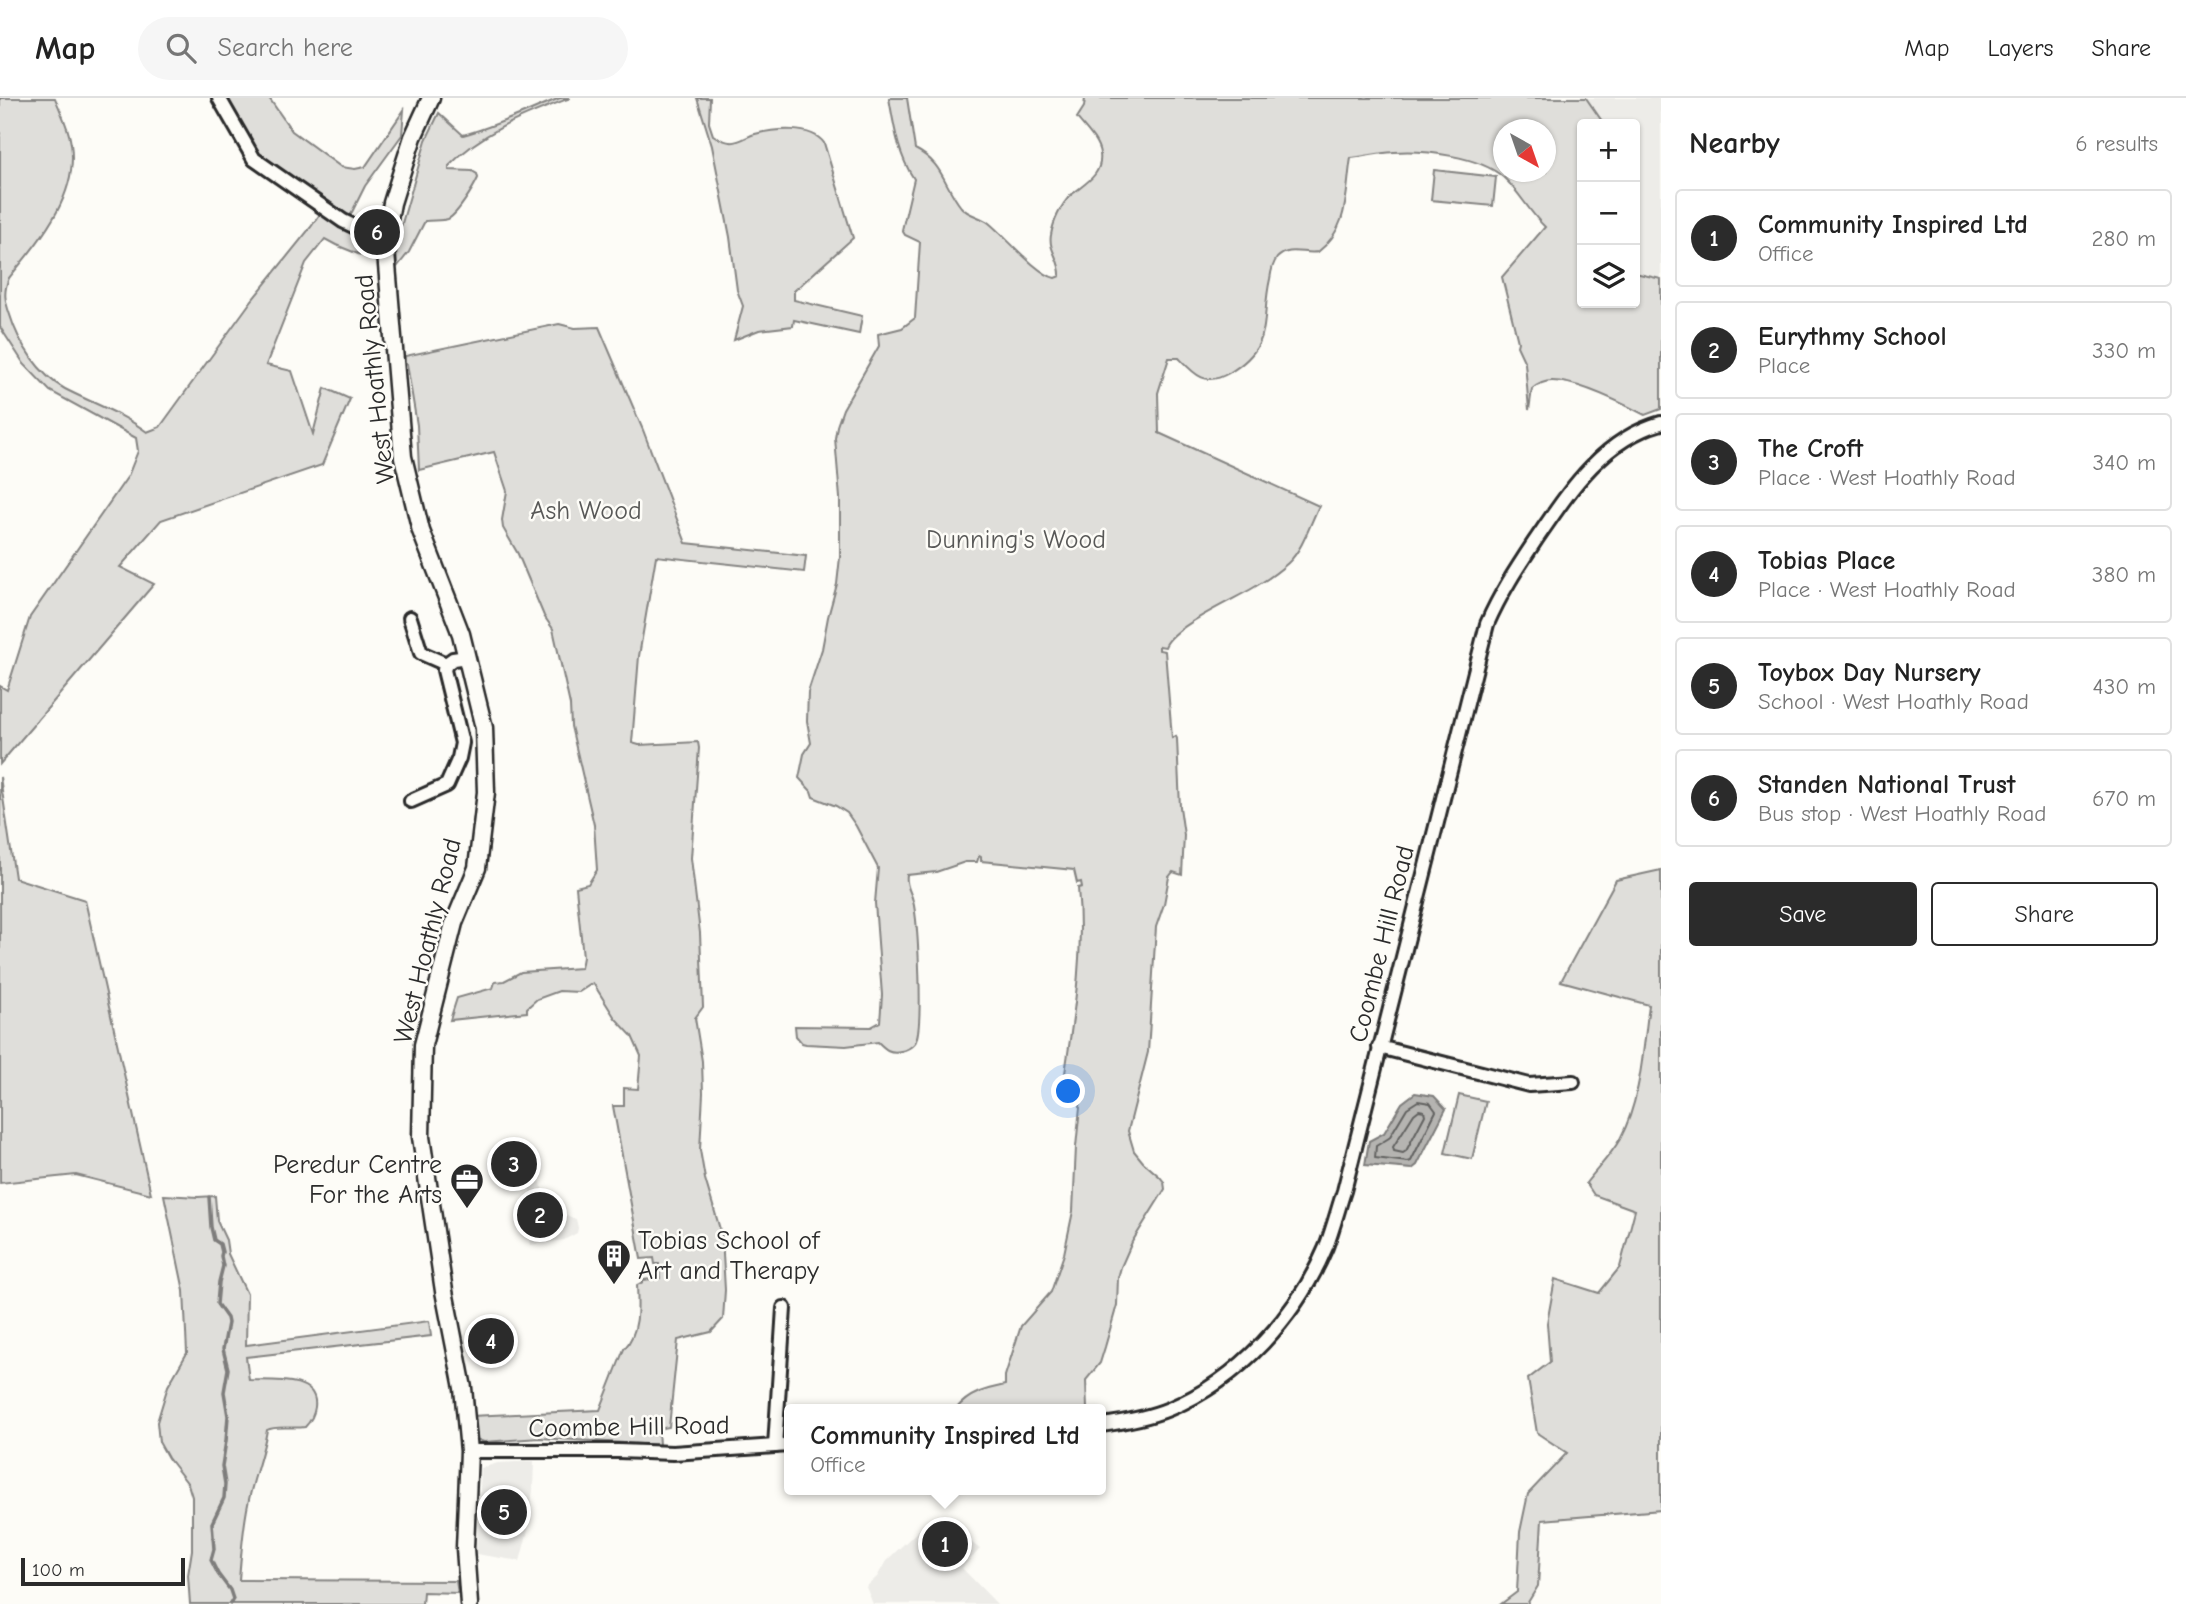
<!DOCTYPE html>
<html lang="en">
<head>
<meta charset="utf-8">
<style>
  body { margin:0; font-family:"Comic Neue",sans-serif; background:#f6f6f6; color:#222 }
  .controls { position:absolute; right:21px; top:21px; display:grid; overflow:hidden; border-radius:7px; box-shadow:0 2px 5px #0004 }
  .controls button { width:63px; height:63px; display:grid; place-items:center; padding:0; border:0; border-bottom:2px solid #e0e0e0; background:#fff; color:#222; font:35px sans-serif }
  .compass { position:absolute; left:1493px; top:21px; width:63px; height:63px; border-radius:50%; background:#fff; box-shadow:0 2px 5px #0004; rotate:140deg }
  .scale { position:absolute; left:21px; bottom:18px; width:164px; box-sizing:border-box; padding-left:7px; border:4px solid #2b2b2b; border-top:0; font-size:19px; line-height:24px; white-space:nowrap; color:#2b2b2b; -webkit-text-stroke:5px #fdfcf7; paint-order:stroke }
  .you { position:absolute; left:1069px; top:994px; width:24px; height:24px; margin:-18px; border:5px solid #fff; border-radius:50%; background:#1a73e8; box-shadow:0 0 0 10px #1a73e833 }
  .badge { display:grid; place-items:center; width:46px; height:46px; border-radius:50%; background:#2b2b2b; color:#fff; font-size:23px; font-weight:700 }
  .pin { position:absolute; translate:-50% -50%; border:4px solid #fff; box-shadow:0 2px 7px #0006 }
  .popup { position:absolute; left:784px; top:1306px; width:322px; height:91px; box-sizing:border-box; display:grid; place-content:center; border-radius:7px; background:#fff; filter:drop-shadow(0 2px 5px #0005); font-size:23px; white-space:nowrap; color:#767676 }
  .popup b { font-size:26px; color:#222 }
  .popup::after { content:''; position:absolute; left:50%; top:100%; margin-left:-14px; border:14px solid transparent; border-top-color:#fff }
  .list { margin:0; padding:0; list-style:none }
  h2 { display:flex; justify-content:space-between; align-items:center; height:91px; margin:0; padding:0 28px; font-size:30px }
  h2 small { font-size:23px; font-weight:400; color:#767676 }
  .list li { display:grid; grid-template-columns:46px 1fr auto; gap:21px; align-items:center; box-sizing:border-box; height:98px; margin:0 14px 14px; padding:0 14px; border:2px solid #e0e0e0; border-radius:7px }
  .list b { display:block; font-size:26px; white-space:nowrap }
  .list p { margin:0; font-size:23px; white-space:nowrap; color:#767676 }
  .list em { font-size:23px; font-style:normal; color:#767676 }
  .actions { display:flex; gap:14px; padding:21px 28px }
  .actions a { flex:1; padding:16px 0; border:2px solid #2b2b2b; border-radius:7px; text-align:center; font-size:24px; color:#2b2b2b }
  .actions .main { background:#2b2b2b; color:#fff }
  .icon { flex:none; width:38px; height:38px; fill:none; stroke:currentColor; stroke-width:2; stroke-linecap:round; stroke-linejoin:round }
  .map { position:relative; flex:none; width:1661px; height:1506px; overflow:hidden }
  header { display:flex; align-items:center; gap:42px; box-sizing:border-box; height:98px; padding:0 35px; background:#fff; border-bottom:2px solid #e0e0e0 }
  header strong { font-size:33px }
  nav { display:flex; gap:38px; margin-inline-start:auto; font-size:24px }
  .search { width:490px; height:63px; background:#f6f6f6; display:flex; align-items:center; gap:18px; box-sizing:border-box; padding:0 24px; border-radius:38px; color:#767676; font-size:26px }
  main { display:flex }
  aside { flex:1; background:#fff }
  .map>svg:first-child { display:block }
</style>
</head>
<body>
<header>
<strong>Map</strong>
<div class="search"><svg class="icon" aria-label="search" viewBox="0 0 24 24"><circle cx="10" cy="10" r="6"/><path d="M15 15l6 6"/></svg>Search here</div>
<nav><a>Map</a><a>Layers</a><a>Share</a></nav>
</header>
<main>
<div class="map">
<svg width="1661" height="1506" viewBox="0 0 1661 1506">
  <rect width="100%" height="100%" fill="#fdfcf7"/>
  <filter id="ink" filterUnits="userSpaceOnUse"><feTurbulence type="fractalNoise" baseFrequency=".0143" numOctaves="2"/><feDisplacementMap in="SourceGraphic" scale="14" xChannelSelector="R" yChannelSelector="G"/><feConvolveMatrix kernelMatrix="1 2 1 2 8 2 1 2 1" color-interpolation-filters="sRGB"/></filter>
  <g filter="url(#ink)">
    <g fill="#edece8">
      <polygon points="1586,0 1661,0 1661,181 1635,175 1635,26 1604,26"/>
      <polygon points="541,1084 546,1115 568,1118 576,1121 578,1130 577,1135 564,1142 530,1147 525,1120 535,1119 529,1086"/>
      <polygon points="534,1363 533,1392 527,1437 520,1463 476,1456 481,1370 498,1365"/>
      <polygon points="948,1427 980,1451 962,1470 997,1506 873,1506 866,1489 877,1479 886,1463 921,1430 937,1440"/>
    </g>
    <g fill="#dfdeda" stroke="#858482" stroke-width="2" fill-rule="evenodd">
      <path d="M0,0H55C61,15 69,30 71,46C79,98 39,143 9,180C3,194 5,203 10,217C18,244 39,277 65,291C92,305 122,315 147,334L160,329L252,202L311,129L327,106L314,95L259,60L226,0H269L292,33L341,69L355,71L365,69L404,12L402,37L365,88L345,128L378,143V164L336,147L325,141L306,165L266,267L292,273L313,336L325,290L350,301L322,367L161,422L120,469L154,486L0,666V588L7,592L30,519L128,378L138,353L136,340L50,293L24,266L0,229Z"/>
      <path d="M560,0H570C526,17 482,33 449,68V72L472,73L477,76L478,80C474,89 457,117 448,121C442,123 432,122 425,123L409,154L397,169L396,146L426,42L439,15L463,37C497,28 527,13 560,0Z"/>
      <path d="M697,0H710L709,25L713,37C719,41 726,45 734,44C741,43 748,38 755,36C775,31 811,27 824,45L853,140L794,193V202L862,218L859,236L794,222L793,228L759,232L734,242L743,208L737,192L730,139L712,48Z"/>
      <path d="M889,0H907L915,51C943,65 943,86 961,109C969,118 980,118 989,125C1006,139 1037,176 1055,180L1060,178C1061,162 1048,152 1051,137C1053,124 1061,107 1070,98C1083,86 1103,78 1100,56C1099,43 1084,29 1077,20L1084,9L1085,0H1586L1604,26H1582V205H1635V175L1661,181V311L1645,317C1622,305 1577,283 1552,283C1544,283 1538,286 1532,291L1529,312L1525,265L1517,248L1518,244L1502,179L1545,129C1529,114 1519,93 1503,79C1479,58 1425,52 1394,54C1380,55 1365,58 1351,60C1345,95 1350,129 1318,154C1304,157 1290,147 1277,160C1273,165 1271,174 1270,181C1260,224 1275,247 1229,275C1205,289 1195,277 1179,260H1169L1158,295L1159,335L1319,408C1310,426 1303,451 1288,465C1278,474 1265,483 1253,490C1233,502 1172,529 1165,549L1159,548V552L1165,553L1172,640L1176,638L1177,641L1180,709L1184,737L1182,777L1173,774L1169,779L1164,806L1156,829L1148,954L1128,1033L1134,1053L1143,1064L1160,1079L1164,1084L1165,1091L1132,1144L1121,1169L1118,1180L1117,1207L1105,1249L1100,1265L1086,1282L1087,1311H956C969,1295 986,1291 1005,1287V1278L1021,1228L1051,1194L1064,1156L1073,1113L1076,1049L1081,999L1062,995C1072,927 1085,859 1078,790L1082,789L1081,784L1077,785L1074,772L981,763V759L979,758L977,764H965L936,774L907,777C905,787 911,794 913,803C918,823 924,931 915,945C911,950 907,952 901,953C890,956 885,951 878,944L846,948L806,946L802,945L796,938L795,928L871,929L880,924L882,897L875,805L878,770L856,728L847,715L836,708L813,699L811,693L799,680L804,656L811,645L807,623L808,594L822,551L828,519L837,486L840,459V400L835,340L837,328L843,311L879,248L878,236L902,230L915,220L920,144L905,137L902,132L914,81C898,57 894,28 889,0ZM1504,32H1546V74H1504Z"/>
      <polygon points="1434,72 1496,79 1493,108 1431,102"/>
      <path d="M559,226L575,230L599,229L643,332L686,445L806,458L804,474L656,458L639,558L632,645L639,647L698,644L699,650L691,760L700,835L703,909L695,920L702,963L703,995L700,1052L705,1081L722,1138L725,1192L723,1221L711,1234L678,1242L669,1329L658,1331L659,1347L540,1340L484,1344L473,1340L471,1318L600,1312L624,1251C640,1234 638,1209 637,1187L643,1184V1182L660,1180L659,1166H655L654,1160L641,1161L613,1008H624V990L638,991L641,958L632,938L615,920L593,885L579,894L559,893L537,901L527,910V914L450,922L457,900L493,890L495,884L504,883L521,874L581,870L583,859L576,789L588,786L597,772L594,727L571,628L570,607L553,531L544,518L518,456L503,430L502,422L507,393L494,354L419,372L417,327L407,266H404L405,258Z"/>
      <polygon points="0,679 15,780 85,802 151,1096 76,1077 0,1085"/>
      <path d="M1661,772V1412L1542,1422L1538,1488L1527,1506H1501L1517,1494L1520,1434L1528,1396L1567,1355L1537,1335L1528,1281L1550,1264L1547,1225L1555,1181L1599,1195L1620,1169L1635,1112L1594,1097L1586,1085C1597,1071 1611,1057 1620,1041C1641,1002 1643,951 1649,907L1561,883L1616,782Z"/>
      <polygon points="1459,997 1486,1003 1472,1061 1445,1055"/>
      <path d="M164,1097L198,1099L215,1098L217,1123L226,1142L228,1156L247,1196L246,1247L429,1223L431,1238L246,1259L249,1282C269,1283 319,1277 315,1309C314,1317 311,1323 305,1329C293,1331 276,1327 267,1332C263,1357 253,1380 248,1406C243,1430 241,1456 239,1482L456,1483L458,1495L423,1494L422,1506H190L188,1477L192,1452V1399L188,1386L168,1360L159,1344L157,1324L168,1288L187,1255L184,1193Z"/>
    </g>
    <polygon fill="#b5b4b1" stroke="#7e7d7b" stroke-width="2" points="1415,995 1434,998 1446,1011 1417,1067 1412,1071 1365,1067 1369,1043 1384,1035 1402,1005"/>
    <g fill="none" stroke-linecap="round" stroke-linejoin="round">
      <g stroke="#626261" stroke-width="2">
        <polygon points="1418,1003 1430,1005 1436,1013 1411,1063 1408,1064 1375,1060 1376,1048 1389,1040 1407,1010"/>
        <polygon points="1419,1012 1424,1013 1425,1017 1406,1053 1403,1055 1394,1053 1393,1049 1414,1016"/>
      </g>
      <polyline stroke="#7e7d7b" stroke-width="3.5" points="209,1099 211,1129 214,1142 220,1146 222,1154 221,1158 223,1168 219,1184 217,1206 227,1220 228,1225 223,1251 228,1271 224,1294 228,1318 226,1343 222,1368 225,1386 224,1400 212,1425 214,1451 211,1462 218,1476 230,1492 233,1501 230,1506"/>
      <g stroke="#2b2b2b" stroke-width="18">
        <g id="minor">
          <polyline points="219,0 254,61 343,123 385,143"/>
          <polyline points="410,520 421,555 446,566"/>
          <polyline points="411,703 447,687 459,660 462,645 444,572 446,566 453,561 467,559"/>
          <polyline points="1379,949 1529,987 1573,984"/>
          <path d="M1101,1327C1124,1324 1147,1320 1169,1311C1239,1282 1297,1218 1326,1149C1333,1131 1338,1111 1344,1093L1487,526C1500,496 1517,470 1535,443C1568,395 1601,342 1661,325"/>
          <polyline points="775,1348 784,1210"/>
          <polyline points="469,1353 618,1353 673,1355 789,1347"/>
        </g>
      </g>
      <g stroke="#2b2b2b" stroke-width="21">
        <polyline id="tertiary" points="431,0 413,39 402,73 392,105 385,143 403,359 421,433 461,536 484,630 486,694 477,770 454,825 423,947 421,1039 444,1193 463,1290 469,1353 465,1450 469,1506"/>
      </g>
      <use href="#minor" stroke="#fdfcf7" stroke-width="12"/>
      <use href="#tertiary" stroke="#fdfcf7" stroke-width="16"/>
    </g>
  </g>
  <defs>
    <g id="office-pin" transform="scale(1.75)"><path d="M0 17L-7.5 6A9.5 9.5 0 1 1 7.5 6Z" fill="#2b2b2b" stroke="#fdfcf7"/><path d="M-6-3h4V-5.5h4V-3h4V5H-6ZM-1-4.5V-3h2v-1.5ZM-6 0V1H6V0Z" fill="#fff"/></g>
    <g id="building-pin" transform="scale(1.75)"><path d="M0 17L-7.5 6A9.5 9.5 0 1 1 7.5 6Z" fill="#2b2b2b" stroke="#fdfcf7"/><path d="M-4-6H4V6H1V3H-1V6H-4ZM-2.5-4.3h1.7v1.8h-1.7ZM.8-4.3h1.7v1.8H.8ZM-2.5-1h1.7V.8h-1.7ZM.8-1h1.7V.8H.8Z" fill="#fff"/></g>
  </defs>
  <g fill-rule="evenodd">
    <use href="#office-pin" x="467" y="1082"/>
    <use href="#building-pin" x="614" y="1158"/>
  </g>
  <g text-anchor="middle" dominant-baseline="central" stroke-width="5" stroke-linejoin="round" paint-order="stroke">
    <g font-size="26" fill="#2b2b2b" stroke="#fdfcf7">
      <text transform="translate(375 281) rotate(-96)">West Hoathly Road</text>
      <text transform="translate(428 843) rotate(-76)">West Hoathly Road</text>
      <text transform="translate(1382 846) rotate(-76)">Coombe Hill Road</text>
      <text transform="translate(629 1329) rotate(-1)">Coombe Hill Road</text>
    </g>
    <g font-size="26" fill="#585857" stroke="#fdfcf7">
      <text x="586" y="413">Ash Wood</text>
      <text x="1016" y="442">Dunning's Wood</text>
    </g>
    <g font-size="26" fill="#2b2b2b" stroke="#fdfcf7" text-anchor="end">
      <text x="442" y="1067">Peredur Centre<tspan x="442" dy="30">For the Arts</tspan></text>
      <text x="638" y="1143" text-anchor="start">Tobias School of<tspan x="638" dy="30">Art and Therapy</tspan></text>
    </g>
  </g>
</svg>
<div class="controls">
<button>+</button>
<button>−</button>
<button><svg class="icon" aria-label="layers" viewBox="0 0 24 24"><path d="M12 4l9 5-9 5-9-5zM3 14l9 5 9-5"/></svg></button>
</div>
<svg class="compass" viewBox="-18 -18 36 36"><path d="M0-13l5 13h-10z" fill="#e53935"/><path d="M0 13l5-13h-10z" fill="#767676"/></svg>
<div class="scale">100 m</div>
<div class="you"></div>
<div class="pin badge" style="left:945px;top:1446px">1</div>
<div class="popup"><b>Community Inspired Ltd</b>Office</div>
<div class="pin badge" style="left:540px;top:1117px">2</div>
<div class="pin badge" style="left:514px;top:1066px">3</div>
<div class="pin badge" style="left:491px;top:1243px">4</div>
<div class="pin badge" style="left:504px;top:1414px">5</div>
<div class="pin badge" style="left:377px;top:134px">6</div>
</div>
<aside>
<h2>Nearby<small>6 results</small></h2>
<ul class="list">
<li><span class="badge">1</span><div><b>Community Inspired Ltd</b><p>Office</p></div><em>280 m</em></li>
<li><span class="badge">2</span><div><b>Eurythmy School</b><p>Place</p></div><em>330 m</em></li>
<li><span class="badge">3</span><div><b>The Croft</b><p>Place · West Hoathly Road</p></div><em>340 m</em></li>
<li><span class="badge">4</span><div><b>Tobias Place</b><p>Place · West Hoathly Road</p></div><em>380 m</em></li>
<li><span class="badge">5</span><div><b>Toybox Day Nursery</b><p>School · West Hoathly Road</p></div><em>430 m</em></li>
<li><span class="badge">6</span><div><b>Standen National Trust</b><p>Bus stop · West Hoathly Road</p></div><em>670 m</em></li>
</ul>
<div class="actions"><a class="main">Save</a><a>Share</a></div>
</aside>
</main>
</body>
</html>
